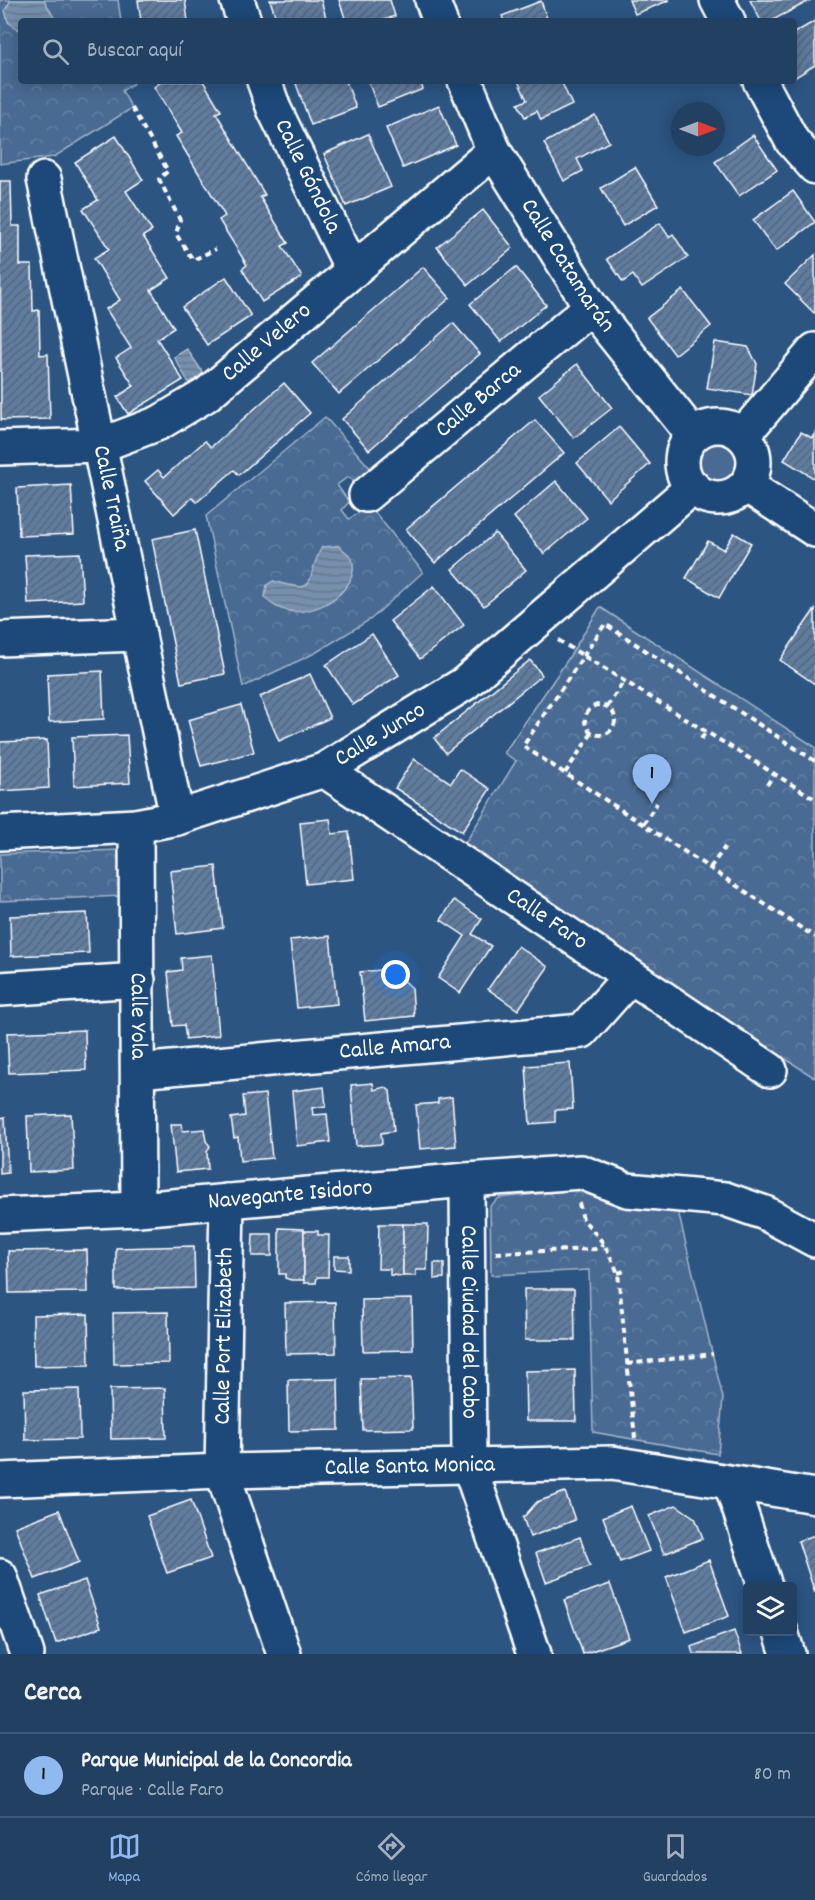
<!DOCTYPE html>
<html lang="es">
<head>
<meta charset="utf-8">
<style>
  body { margin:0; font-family:Dekko,sans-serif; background:#2d4b6b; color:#f1f3f6 }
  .controls { position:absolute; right:18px; bottom:18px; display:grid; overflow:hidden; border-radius:6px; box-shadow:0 3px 15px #0003 }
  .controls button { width:54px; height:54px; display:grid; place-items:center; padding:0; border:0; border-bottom:2px solid #3e5977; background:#214062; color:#f1f3f6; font:30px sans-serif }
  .compass { position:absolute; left:671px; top:102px; width:54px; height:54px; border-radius:50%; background:#214062; box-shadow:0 3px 15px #0003; rotate:90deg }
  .you { position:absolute; left:396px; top:975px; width:21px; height:21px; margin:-15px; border:4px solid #fff; border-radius:50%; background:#1a73e8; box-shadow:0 0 0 9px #1a73e833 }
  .badge { display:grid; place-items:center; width:39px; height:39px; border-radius:50%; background:#90b9f0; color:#111; font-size:20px; font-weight:700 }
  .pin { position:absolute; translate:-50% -50px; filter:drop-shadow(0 2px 3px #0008) }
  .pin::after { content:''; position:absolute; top:32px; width:21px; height:18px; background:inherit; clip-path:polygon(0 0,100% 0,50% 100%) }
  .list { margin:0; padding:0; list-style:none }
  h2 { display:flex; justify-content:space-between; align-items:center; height:78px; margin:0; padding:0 24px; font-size:26px }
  h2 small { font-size:20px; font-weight:400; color:#a2afbe }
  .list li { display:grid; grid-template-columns:39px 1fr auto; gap:18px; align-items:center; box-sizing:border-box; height:84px; padding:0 24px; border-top:2px solid #3e5977 }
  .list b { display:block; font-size:22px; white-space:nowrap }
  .list p { margin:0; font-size:20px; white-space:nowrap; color:#a2afbe }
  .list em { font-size:20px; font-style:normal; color:#a2afbe }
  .icon { flex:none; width:33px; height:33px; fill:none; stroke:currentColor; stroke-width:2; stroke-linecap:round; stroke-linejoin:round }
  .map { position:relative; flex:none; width:815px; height:1654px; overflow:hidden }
  .search { position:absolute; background:#214062; box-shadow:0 3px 15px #0003; left:18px; right:18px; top:18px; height:66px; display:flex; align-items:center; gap:15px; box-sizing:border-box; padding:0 21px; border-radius:6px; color:#a2afbe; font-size:22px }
  .sheet { height:162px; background:#214062 }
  nav { display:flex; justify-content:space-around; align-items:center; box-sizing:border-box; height:84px; border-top:2px solid #3e5977; background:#214062; font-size:16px; color:#a2afbe }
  nav a { display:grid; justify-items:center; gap:3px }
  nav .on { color:#90b9f0 }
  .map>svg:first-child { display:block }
</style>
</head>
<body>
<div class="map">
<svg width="815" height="1654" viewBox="0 0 815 1654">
  <defs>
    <pattern id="park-crowns" width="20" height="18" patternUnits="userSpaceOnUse" patternTransform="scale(1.5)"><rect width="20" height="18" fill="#486b92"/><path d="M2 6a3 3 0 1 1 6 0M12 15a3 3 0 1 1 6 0" fill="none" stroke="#6381a2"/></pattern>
    <pattern id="water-rules" width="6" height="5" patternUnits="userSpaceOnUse" patternTransform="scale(1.5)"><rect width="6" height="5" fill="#748fad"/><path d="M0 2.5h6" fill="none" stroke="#66788b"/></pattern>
    <pattern id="building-hatch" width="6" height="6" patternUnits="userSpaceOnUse" patternTransform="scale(1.5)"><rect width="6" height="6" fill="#5e7c9f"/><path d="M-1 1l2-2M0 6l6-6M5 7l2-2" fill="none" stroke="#56667a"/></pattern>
  </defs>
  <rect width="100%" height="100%" fill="#2c5582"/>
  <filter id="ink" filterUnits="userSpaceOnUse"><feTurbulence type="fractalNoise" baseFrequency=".0167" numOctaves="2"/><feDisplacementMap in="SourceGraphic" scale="12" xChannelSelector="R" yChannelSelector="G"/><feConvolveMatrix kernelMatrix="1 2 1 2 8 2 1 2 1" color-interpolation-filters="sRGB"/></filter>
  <g filter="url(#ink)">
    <circle fill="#486b92" stroke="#a4b5c8" stroke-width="1.5" cx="718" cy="461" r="23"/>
    <g fill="url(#park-crowns)" stroke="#a4b5c8" stroke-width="1.5">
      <polygon points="0,0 118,0 121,21 21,21 21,81 137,81 122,91 132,108 54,157 0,164"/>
      <polygon points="325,417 371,469 355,482 348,477 337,485 349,502 342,510 349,519 369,505 423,572 371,619 315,653 243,687 206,516"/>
      <polygon points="600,607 815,747 815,1078 462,848 516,761 504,753 568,659"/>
      <polygon points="121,850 123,896 0,901 0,854"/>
      <polygon points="603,1187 677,1207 723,1398 718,1454 593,1432 589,1270 491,1275 490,1206 499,1198"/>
    </g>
    <g fill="url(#water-rules)" stroke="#acbcce" stroke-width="1.5">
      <polygon points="11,0 44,0 56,21 21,21 21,31 8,22 5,10"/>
      <polygon points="187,349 204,374 189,383 174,357"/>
      <path d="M338,546C344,551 352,555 353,563C359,597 292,632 265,597L267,585L273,581C322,596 303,581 322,547Z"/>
    </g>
    <g fill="url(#building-hatch)" stroke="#fff" stroke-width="1.5">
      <polygon points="138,0 185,0 188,21 141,21"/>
      <polygon points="270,0 321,0 327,21 277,21"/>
      <polygon points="339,0 390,0 395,16 381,21 346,21"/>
      <polygon points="629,0 670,0 635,14"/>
      <polygon points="750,0 811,0 771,21 761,21"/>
      <polygon points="541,1 548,21 504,21 502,16"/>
      <polygon points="815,21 815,65 794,78 794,33"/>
      <polygon points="163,81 203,81 221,111 216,113 265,195 260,197 288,243 282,246 302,277 262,302 242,269 247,265 219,220 225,216 176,136 182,133 154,87"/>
      <polygon points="295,81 346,81 356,108 311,125"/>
      <polygon points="368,81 420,81 423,89 378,107"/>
      <polygon points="518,81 561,81 572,105 541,120 537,111 525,117 518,104 527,100"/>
      <polygon points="439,105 456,145 403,168 386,128"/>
      <polygon points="595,115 609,142 577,159 583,171 564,181 544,143"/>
      <polygon points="368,134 391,187 346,206 324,154"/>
      <polygon points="753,135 777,170 739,196 715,162"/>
      <polygon points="116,136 143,180 126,191 152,231 143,236 170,278 151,290 174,328 157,339 183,380 128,414 117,397 134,386 116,358 131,348 106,309 120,300 94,258 109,249 83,209 98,200 75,162"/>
      <polygon points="635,167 658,205 623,226 601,188"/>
      <polygon points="0,181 11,181 12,226 20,226 20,265 32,265 33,311 39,310 40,355 48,354 50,419 1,420"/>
      <polygon points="793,191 815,222 776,251 753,220"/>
      <polygon points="483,210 513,248 468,285 437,247"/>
      <polygon points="660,223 669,237 673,234 688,257 642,288 633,275 623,282 607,259"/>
      <polygon points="815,255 815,312 814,313 785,284"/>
      <polygon points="423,267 450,298 339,394 312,363"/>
      <polygon points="516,267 546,305 501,342 470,304"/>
      <polygon points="226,277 251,316 207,345 182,307"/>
      <polygon points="683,290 711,326 675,355 647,318"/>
      <polygon points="453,323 480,354 369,450 342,419"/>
      <polygon points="715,342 748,347 757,364 752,395 707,388"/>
      <polygon points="577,364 612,408 574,438 539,395"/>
      <polygon points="284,383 310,413 239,475 234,470 197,502 192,498 174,514 145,481 158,470 164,477 205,441 211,447"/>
      <polygon points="535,420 564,453 435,563 406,529"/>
      <polygon points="619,427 650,464 608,500 577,463"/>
      <polygon points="801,432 812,438 815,433 815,479 784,460"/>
      <polygon points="556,481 587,518 544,554 514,517"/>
      <polygon points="71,485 74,534 19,536 17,488"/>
      <polygon points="195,530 225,674 181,683 152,539"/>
      <polygon points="495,533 526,570 484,606 452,569"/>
      <polygon points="734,533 751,543 719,598 686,578 708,541 724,550"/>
      <polygon points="80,553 83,601 28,604 25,555"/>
      <polygon points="434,586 464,625 420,659 390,621"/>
      <polygon points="815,609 815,684 780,660"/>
      <polygon points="372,634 399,675 353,705 326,665"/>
      <polygon points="530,660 542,675 446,753 434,738"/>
      <polygon points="102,671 104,719 49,722 47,674"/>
      <polygon points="310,674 330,718 279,741 260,697"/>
      <polygon points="241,705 254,752 201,766 188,720"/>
      <polygon points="127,735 130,783 74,786 72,737"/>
      <polygon points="47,740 49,788 0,791 0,742"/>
      <polygon points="414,759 451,783 460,769 490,789 462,832 395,788"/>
      <polygon points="330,819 332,834 349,832 354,879 306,884 300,822"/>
      <polygon points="216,866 223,928 177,934 170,871"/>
      <polygon points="454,900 482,919 472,934 491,946 460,993 438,978 465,936 441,920"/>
      <polygon points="87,913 89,953 11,956 10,916"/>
      <polygon points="330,936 337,1004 297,1008 290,940"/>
      <polygon points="518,946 548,967 518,1010 488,989"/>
      <polygon points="212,955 219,1035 186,1039 184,1025 173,1026 168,972 182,970 181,958"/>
      <polygon points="392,969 412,988 414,1016 365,1021 360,972"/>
      <polygon points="85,1030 86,1070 9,1073 7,1033"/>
      <polygon points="570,1063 573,1109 555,1110 555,1122 530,1124 526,1066"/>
      <polygon points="373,1083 374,1090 385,1087 390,1091 394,1131 381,1133 382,1144 356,1146 351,1085"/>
      <polygon points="324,1087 326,1106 312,1108 313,1115 327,1114 330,1142 297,1146 292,1091"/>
      <polygon points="265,1094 272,1158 240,1161 238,1137 234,1138 231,1118 245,1116 243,1096"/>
      <polygon points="452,1097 456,1146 420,1149 416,1105 438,1103 438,1099"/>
      <polygon points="71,1114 74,1170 29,1172 27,1116"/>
      <polygon points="5,1117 8,1173 0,1174 0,1118"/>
      <polygon points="171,1124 182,1124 183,1131 204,1129 206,1141 210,1146 207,1152 208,1169 176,1172"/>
      <polygon points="379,1224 403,1224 403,1276 390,1275 390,1269 378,1269"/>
      <polygon points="403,1224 428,1224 427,1270 416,1270 416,1276 403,1276"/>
      <polygon points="279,1228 304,1229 304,1280 291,1280 285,1278 285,1274 279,1274"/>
      <polygon points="304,1231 318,1231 318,1235 329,1235 328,1277 317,1277 316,1283 304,1283"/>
      <polygon points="253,1234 272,1234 272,1256 252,1256"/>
      <polygon points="194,1246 195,1288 116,1290 116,1248"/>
      <polygon points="87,1250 88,1292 9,1293 8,1251"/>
      <polygon points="334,1256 349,1256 349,1270 334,1269"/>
      <polygon points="434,1263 444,1263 444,1278 434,1279"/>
      <polygon points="524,1289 574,1289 575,1340 525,1340"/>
      <polygon points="412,1299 413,1350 363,1351 362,1300"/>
      <polygon points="335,1302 336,1353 286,1354 285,1303"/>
      <polygon points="168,1312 169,1363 114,1364 113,1313"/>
      <polygon points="88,1314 89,1365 34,1366 33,1315"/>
      <polygon points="575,1370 576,1421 526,1421 525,1371"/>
      <polygon points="411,1378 413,1429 363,1430 361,1379"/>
      <polygon points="338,1379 339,1430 289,1431 288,1380"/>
      <polygon points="165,1388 166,1438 111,1439 110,1389"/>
      <polygon points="79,1389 80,1439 25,1440 24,1390"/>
      <polygon points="565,1492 575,1520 530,1537 523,1518 537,1502"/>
      <polygon points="191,1500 211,1558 167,1573 147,1516"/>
      <polygon points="676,1505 695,1518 703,1538 664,1554 649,1516"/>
      <polygon points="631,1506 649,1551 620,1562 603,1517"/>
      <polygon points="59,1510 79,1562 35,1579 15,1527"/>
      <polygon points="815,1535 815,1593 798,1541"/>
      <polygon points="580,1537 590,1566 546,1582 536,1553"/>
      <polygon points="709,1560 729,1616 686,1632 666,1577"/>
      <polygon points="85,1580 101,1627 56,1643 40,1595"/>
      <polygon points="610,1584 629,1638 583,1654 564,1600"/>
      <polygon points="734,1631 742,1654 693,1654 691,1647"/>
    </g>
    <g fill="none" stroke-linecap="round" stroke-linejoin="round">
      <g stroke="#fff" stroke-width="38">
        <g id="minor">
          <polyline points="237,0 244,21"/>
          <polyline points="432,0 440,21"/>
          <polyline points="717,0 728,21"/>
          <path id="s1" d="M264,81L274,109L353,271"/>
          <path id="s2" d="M465,81L494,151L591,307L693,435"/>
          <polyline points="760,81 792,141 815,167"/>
          <path id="s3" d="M44,179L177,818"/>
          <circle cx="718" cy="462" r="36"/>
          <polyline points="743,435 815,350"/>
          <path id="s4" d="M0,448L101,445L159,423L206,395L494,151"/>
          <polyline points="746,485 815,530"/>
          <path id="s5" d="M366,495L591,307"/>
          <polyline points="0,639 139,634"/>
          <path id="s6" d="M324,770L770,1070"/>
          <path id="s7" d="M136,826L138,1209"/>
          <path id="s8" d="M0,833L136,826L177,818L324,770L464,684L693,487"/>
          <polyline points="0,989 138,980"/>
          <path id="s9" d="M138,1071L582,1031L629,978"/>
          <path id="s10" d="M467,1180L469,1465L534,1654"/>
          <polyline points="227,1201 222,1471 284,1654"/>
          <path id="s11" d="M0,1215L138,1209L467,1180L581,1172L627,1190L725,1199L765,1213L815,1240"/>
          <path id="s12" d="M0,1480L222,1471L612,1463L815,1496"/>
          <polyline points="731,1484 765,1586"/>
          <polyline points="0,1576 27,1654"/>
          <polyline points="781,1632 788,1654"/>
        </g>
      </g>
      <g stroke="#fff" stroke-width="4" stroke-dasharray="6 4.5" stroke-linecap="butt">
        <polyline points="132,108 168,171 159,179 180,220 176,234 193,260 216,249"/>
        <polyline points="558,640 815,799"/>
        <circle cx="600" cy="720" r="15"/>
        <polyline points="607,707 624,681"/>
        <polyline points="701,739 706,732"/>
        <polyline points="815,761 605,624 523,746 815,937"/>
        <polyline points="565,773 592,733"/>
        <polyline points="767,785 774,774"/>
        <polyline points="643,824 657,803"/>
        <polyline points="710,868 725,847"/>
        <polyline points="579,1203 583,1219 604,1244 618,1273 635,1438"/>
        <polyline points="496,1253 595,1249 604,1244"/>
        <polyline points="618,1273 628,1270"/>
        <polyline points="627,1364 713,1354"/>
      </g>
      <use href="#minor" stroke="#1f4a7a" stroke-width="33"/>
    </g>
  </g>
  <g text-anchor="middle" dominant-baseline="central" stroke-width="4.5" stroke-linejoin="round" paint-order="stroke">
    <g font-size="24" fill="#fff" stroke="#1f4a7a">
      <text stroke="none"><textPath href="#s1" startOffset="105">Calle Góndola</textPath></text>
      <text stroke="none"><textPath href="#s2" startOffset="212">Calle Catamarán</textPath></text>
      <text stroke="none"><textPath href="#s4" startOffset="298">Calle Velero</textPath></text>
      <text stroke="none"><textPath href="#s5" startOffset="147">Calle Barca</textPath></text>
      <text stroke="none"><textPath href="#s3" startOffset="326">Calle Traiña</textPath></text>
      <text stroke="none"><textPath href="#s8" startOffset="399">Calle Junco</textPath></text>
      <text stroke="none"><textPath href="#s6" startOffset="268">Calle Faro</textPath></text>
      <text stroke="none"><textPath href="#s7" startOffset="190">Calle Yola</textPath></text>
      <text stroke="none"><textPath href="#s9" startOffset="258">Calle Amara</textPath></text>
      <text stroke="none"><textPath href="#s11" startOffset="291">Navegante Isidoro</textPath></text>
      <text stroke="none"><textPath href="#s10" startOffset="142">Calle Ciudad del Cabo</textPath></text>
      <text transform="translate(225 1336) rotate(-89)">Calle Port Elizabeth</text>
      <text stroke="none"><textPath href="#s12" startOffset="410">Calle Santa Monica</textPath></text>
    </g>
  </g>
</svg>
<div class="controls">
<button><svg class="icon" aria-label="layers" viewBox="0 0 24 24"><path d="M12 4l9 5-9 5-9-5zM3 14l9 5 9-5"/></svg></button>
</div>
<svg class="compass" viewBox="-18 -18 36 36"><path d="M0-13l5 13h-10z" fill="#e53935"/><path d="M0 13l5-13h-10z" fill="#a2afbe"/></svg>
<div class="you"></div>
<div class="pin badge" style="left:652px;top:804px">1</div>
<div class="search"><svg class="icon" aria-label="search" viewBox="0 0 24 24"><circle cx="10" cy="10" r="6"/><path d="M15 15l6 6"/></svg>Buscar aquí</div>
</div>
<section class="sheet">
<h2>Cerca<small></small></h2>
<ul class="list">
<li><span class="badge">1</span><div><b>Parque Municipal de la Concordia</b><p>Parque · Calle Faro</p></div><em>80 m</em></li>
</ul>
</section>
<nav>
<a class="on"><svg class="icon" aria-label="map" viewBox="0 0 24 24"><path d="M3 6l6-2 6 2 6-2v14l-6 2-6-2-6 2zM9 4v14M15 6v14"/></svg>Mapa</a>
<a><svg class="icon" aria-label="directions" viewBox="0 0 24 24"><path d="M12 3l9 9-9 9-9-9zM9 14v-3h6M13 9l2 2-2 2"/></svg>Cómo llegar</a>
<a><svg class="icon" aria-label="saved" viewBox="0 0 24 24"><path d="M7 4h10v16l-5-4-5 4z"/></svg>Guardados</a>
</nav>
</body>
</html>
